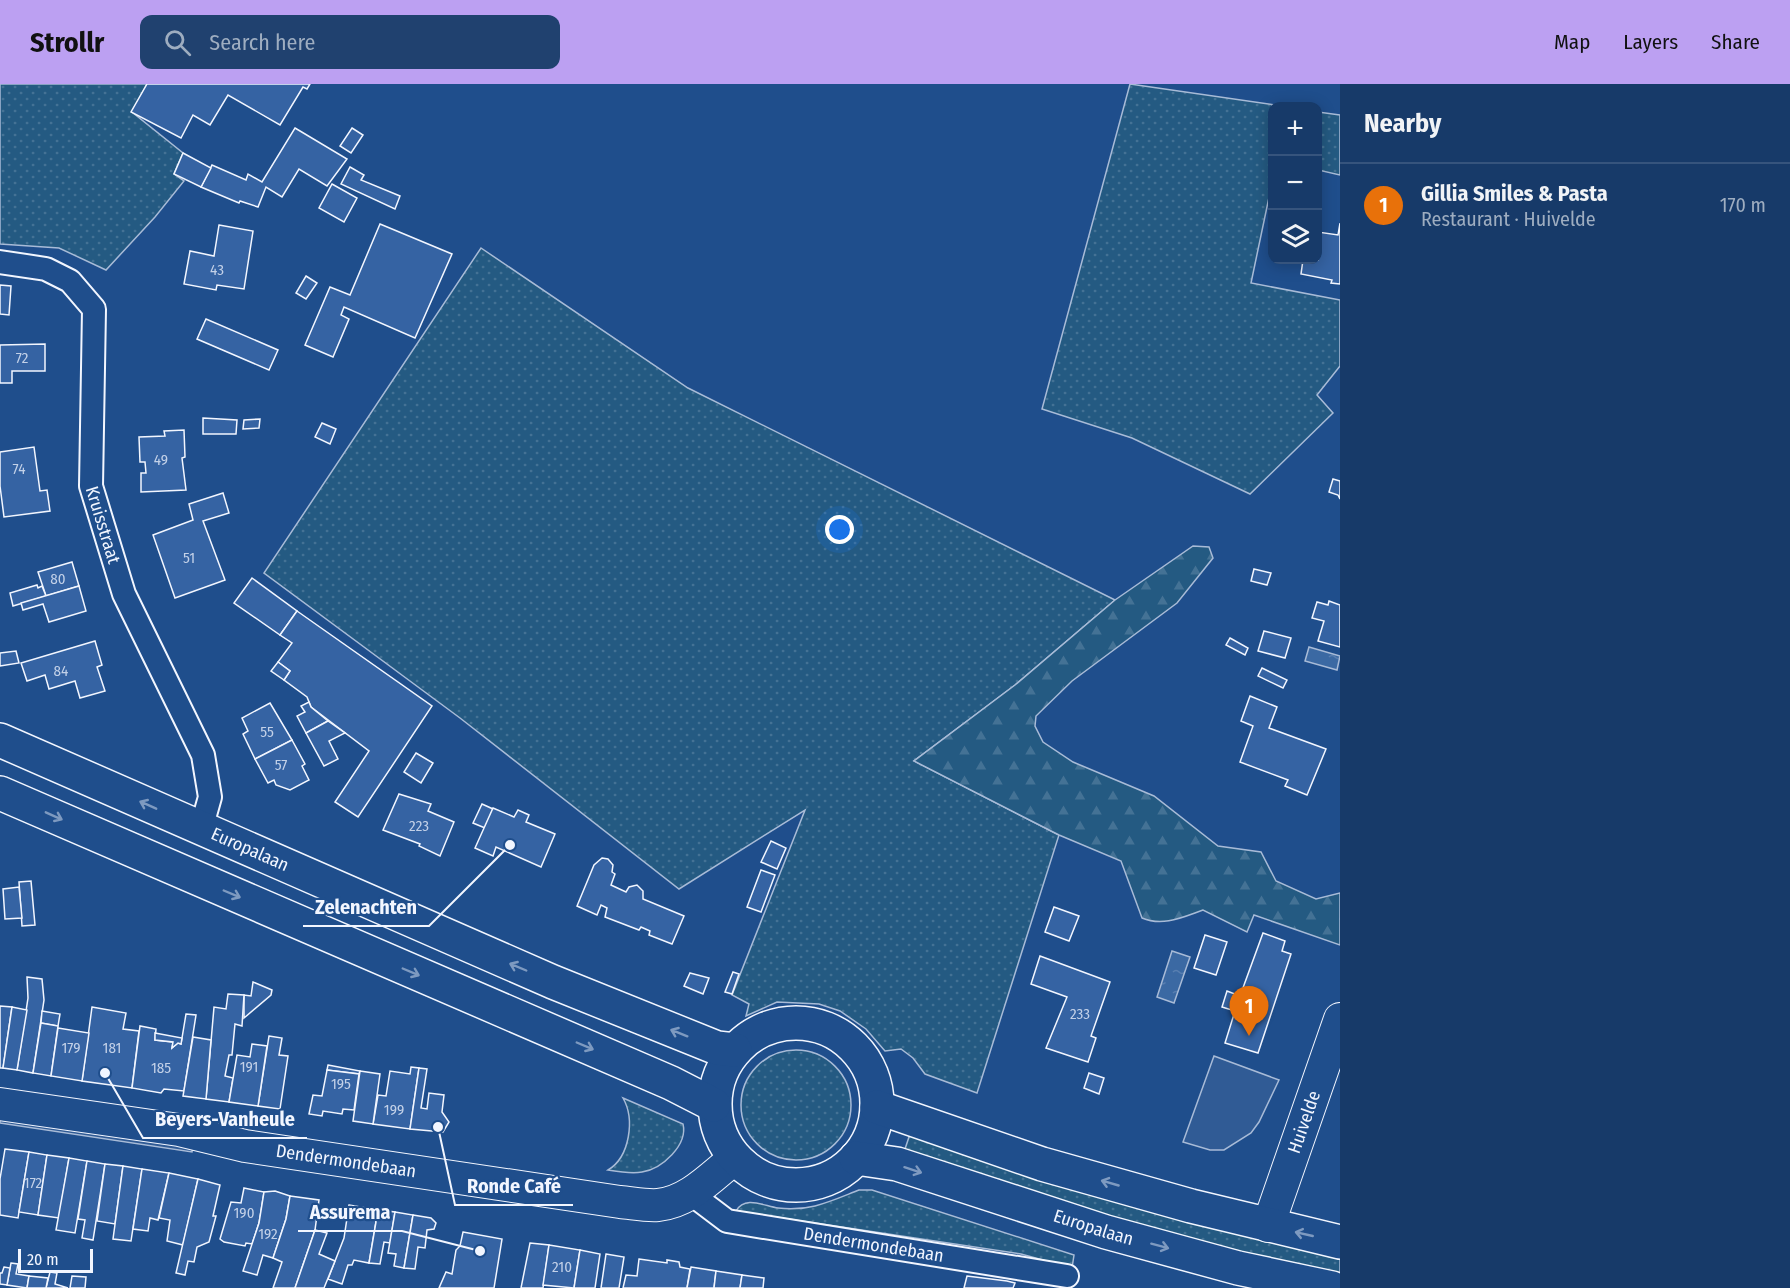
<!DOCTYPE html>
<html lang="en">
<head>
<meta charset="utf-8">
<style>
  body { margin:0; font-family:"Fira Sans Condensed",sans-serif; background:#20416f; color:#f1f3f6 }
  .controls { position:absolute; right:18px; top:18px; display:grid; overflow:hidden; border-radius:12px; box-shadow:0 3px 15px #0003 }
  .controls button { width:54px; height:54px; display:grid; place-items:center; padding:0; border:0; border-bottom:2px solid #36547d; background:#173a69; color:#f1f3f6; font:30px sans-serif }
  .scale { position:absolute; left:18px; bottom:15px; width:75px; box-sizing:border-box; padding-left:6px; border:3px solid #f2f6ff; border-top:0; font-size:16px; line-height:21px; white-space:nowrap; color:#f2f6ff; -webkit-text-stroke:4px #1f4e8c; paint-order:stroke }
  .you { position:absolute; left:840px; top:446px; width:21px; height:21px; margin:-15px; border:4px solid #fff; border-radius:50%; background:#1a73e8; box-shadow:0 0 0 9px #1a73e833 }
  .badge { display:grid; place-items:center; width:39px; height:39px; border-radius:50%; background:#bca0f2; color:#fff; font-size:20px; font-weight:700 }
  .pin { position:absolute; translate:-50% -50px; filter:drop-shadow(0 2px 3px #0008) }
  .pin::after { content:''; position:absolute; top:32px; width:21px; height:18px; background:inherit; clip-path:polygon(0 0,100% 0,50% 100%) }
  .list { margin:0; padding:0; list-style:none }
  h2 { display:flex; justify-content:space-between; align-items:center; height:78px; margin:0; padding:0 24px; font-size:26px }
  h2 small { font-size:20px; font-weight:400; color:#9eadc0 }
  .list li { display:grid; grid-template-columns:39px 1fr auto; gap:18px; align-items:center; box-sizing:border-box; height:84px; padding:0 24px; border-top:2px solid #36547d }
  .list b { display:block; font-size:22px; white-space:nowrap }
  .list p { margin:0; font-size:20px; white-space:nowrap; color:#9eadc0 }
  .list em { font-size:20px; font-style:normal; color:#9eadc0 }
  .icon { flex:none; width:33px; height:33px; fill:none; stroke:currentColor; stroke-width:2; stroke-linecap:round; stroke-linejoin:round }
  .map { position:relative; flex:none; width:1340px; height:1204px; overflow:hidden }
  header { display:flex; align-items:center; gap:36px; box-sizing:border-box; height:84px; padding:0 30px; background:#bca0f2; color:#111 }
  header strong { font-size:28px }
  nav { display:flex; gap:33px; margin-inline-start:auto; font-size:21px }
  .search { width:420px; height:54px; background:#20416f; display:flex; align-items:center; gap:15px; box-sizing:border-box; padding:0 21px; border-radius:12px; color:#9eadc0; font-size:22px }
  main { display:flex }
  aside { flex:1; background:#173a69 }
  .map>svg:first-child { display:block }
</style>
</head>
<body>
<header>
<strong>Strollr</strong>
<div class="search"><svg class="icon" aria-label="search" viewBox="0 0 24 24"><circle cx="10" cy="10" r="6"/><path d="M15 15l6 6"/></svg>Search here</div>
<nav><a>Map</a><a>Layers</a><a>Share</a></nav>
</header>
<main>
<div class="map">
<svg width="1340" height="1204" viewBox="0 0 1340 1204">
  <defs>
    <pattern id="grass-dots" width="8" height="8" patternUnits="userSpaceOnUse" patternTransform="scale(1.5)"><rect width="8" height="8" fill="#245a82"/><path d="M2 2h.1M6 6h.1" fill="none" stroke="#447295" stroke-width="1.8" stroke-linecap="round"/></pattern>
    <pattern id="forest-firs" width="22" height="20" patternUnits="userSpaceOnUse" patternTransform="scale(1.5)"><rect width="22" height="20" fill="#245a82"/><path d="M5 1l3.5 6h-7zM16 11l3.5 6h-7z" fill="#447295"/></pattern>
    <pattern id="water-ripples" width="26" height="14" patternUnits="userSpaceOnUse" patternTransform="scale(1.5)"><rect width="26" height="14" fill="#3b69a3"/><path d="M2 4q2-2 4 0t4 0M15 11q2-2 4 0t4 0" fill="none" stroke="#587fb1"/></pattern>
  </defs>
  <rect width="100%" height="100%" fill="#1f4e8c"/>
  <g fill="url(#grass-dots)" stroke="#a8bbd7" stroke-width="1.5">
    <polygon points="0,0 147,0 132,28 183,69 174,90 184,97 155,133 106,186 59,164 0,160"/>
    <polygon points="1130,0 1282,22 1272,22 1272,99 1251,199 1340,216 1340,282 1317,311 1333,329 1250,410 1132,354 1042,325"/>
    <polygon points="1318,28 1340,31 1340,91 1318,86"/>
    <polygon points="481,164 688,304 1115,516 1015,601 914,677 1059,751 977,1009 925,990 913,974 901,965 885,967 866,945 840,927 819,920 777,918 746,932 749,920 732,911 805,726 679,805 460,634 264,489"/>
    <circle cx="796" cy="1021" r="55"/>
    <path d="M623,1014L683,1040C688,1061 662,1085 642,1088C631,1090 620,1088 608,1086C630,1073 635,1035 623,1014Z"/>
    <polygon points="910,1050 1340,1173 1340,1193 1091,1129 904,1068"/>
    <path d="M859,1106H872L1074,1171L1072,1184L1021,1170L736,1127C745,1111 764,1122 778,1124C810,1128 831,1117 859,1106Z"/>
  </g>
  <path fill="url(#forest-firs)" stroke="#a8bbd7" stroke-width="1.5" d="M1193,462L1209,463L1213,474L1177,519L1072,597L1036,632L1035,642L1043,658L1073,678L1154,712L1218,762L1261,768L1276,797L1316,815L1340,809V861L1254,831L1247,848L1203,826C1183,833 1163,843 1142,834L1121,777L1059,751L914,677L1015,601L1115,516Z"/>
  <g fill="#305b95" stroke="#a8bbd7" stroke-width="1.5">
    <polygon points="1214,972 1279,996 1259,1038 1251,1049 1224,1066 1210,1066 1183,1058"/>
    <polygon points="0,1032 193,1061 192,1068 0,1039"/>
  </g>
  <g fill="url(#water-ripples)" stroke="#a8bbd7" stroke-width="1.5">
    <polygon points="1309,563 1340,572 1337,586 1305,577"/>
    <polygon points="1172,867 1190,873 1174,919 1157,913"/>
  </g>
  <g fill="#3563a3" stroke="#f2f6ff" stroke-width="1.5">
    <polygon points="147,0 310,0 307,5 303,3 280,41 228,11 210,41 193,31 181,54 131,28"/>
    <polygon points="295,44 347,75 327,102 299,85 282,113 266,103 258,123 240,117 239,119 201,103 212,81 246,96 248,90 262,98"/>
    <polygon points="352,44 363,51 351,69 340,62"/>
    <polygon points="183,69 211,84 201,103 174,90"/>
    <polygon points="350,83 364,91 361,96 400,112 395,125 341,100"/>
    <polygon points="332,100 357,114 344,138 319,124"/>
    <polygon points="1340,139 1340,200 1331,199 1332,196 1301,190 1303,176 1318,176 1318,148 1338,151"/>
    <polygon points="380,140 452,170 415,254 344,223 341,231 349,235 333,273 305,261 330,203 350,211"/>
    <polygon points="219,141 253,147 244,205 217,201 216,206 184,200 190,167 214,172"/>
    <polygon points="306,192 317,199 306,215 296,209"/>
    <polygon points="0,201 11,202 9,231 0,230"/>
    <polygon points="206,235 278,266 269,286 197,255"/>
    <polygon points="45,260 45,287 12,287 12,299 0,299 0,261"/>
    <polygon points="203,334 237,336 236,350 203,350"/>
    <polygon points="260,335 259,344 243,345 244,336"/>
    <polygon points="322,339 336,345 330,360 315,353"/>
    <polygon points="184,346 185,373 182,374 186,406 141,408 141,389 146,389 145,378 140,378 139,353 165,352 164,347"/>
    <polygon points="34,363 40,407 47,406 50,427 4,433 0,402 0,368"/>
    <polygon points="1333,395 1340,397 1340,415 1338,411 1329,408"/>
    <polygon points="223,409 229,429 203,437 225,496 175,514 153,451 193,436 189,420"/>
    <polygon points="72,478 79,502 46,512 38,488"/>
    <polygon points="1254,485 1271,489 1267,501 1251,497"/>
    <polygon points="252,494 297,527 280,551 234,519"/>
    <polygon points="37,501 38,504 42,502 46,512 13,522 10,509"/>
    <polygon points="79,502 86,527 49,538 43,520 23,526 21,519"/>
    <polygon points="1329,517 1340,521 1340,563 1318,557 1324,537 1312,534 1317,518 1328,521"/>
    <polygon points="297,527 432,622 358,733 335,718 369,667 311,623 307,613 284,596 290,587 278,578 292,559 280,551"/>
    <polygon points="1264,547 1291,554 1285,574 1258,567"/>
    <polygon points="1230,554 1248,564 1245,571 1226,561"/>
    <polygon points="95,557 102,581 97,583 105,607 80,614 75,597 49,605 45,591 27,597 21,579"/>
    <polygon points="16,567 19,579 0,582 0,569"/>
    <polygon points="278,578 290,587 284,596 271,587"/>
    <polygon points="1262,584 1287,596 1283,604 1258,592"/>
    <polygon points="1250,612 1277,623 1269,644 1326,665 1307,711 1285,702 1288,696 1240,678 1253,642 1241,637"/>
    <polygon points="309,618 311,623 328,637 306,649 297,632 305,628 301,622"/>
    <polygon points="270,619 292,656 255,675 243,650 248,647 242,634"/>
    <polygon points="328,637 345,649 329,657 338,675 324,682 306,649"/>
    <polygon points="292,656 305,680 302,682 309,696 290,706 276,701 274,696 268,699 255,675"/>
    <polygon points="416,669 433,679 421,699 404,688"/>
    <polygon points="399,710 431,720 428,727 454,738 440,772 419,762 420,760 383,746"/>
    <polygon points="482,720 493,725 485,744 473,739"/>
    <polygon points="493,724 514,733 518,726 529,731 526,738 555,750 541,783 496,763 493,772 475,764"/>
    <polygon points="771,757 786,764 777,785 761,778"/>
    <polygon points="602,774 608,775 613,781 612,788 615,790 611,801 626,808 629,803 637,801 643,807 643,815 684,832 672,860 649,851 650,847 641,843 639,846 605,833 607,824 601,821 597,831 577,822 594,781"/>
    <polygon points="761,786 775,791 761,828 747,823"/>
    <polygon points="31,797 35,841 22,842 19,798"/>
    <polygon points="19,803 22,834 5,835 3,805"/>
    <polygon points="1054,823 1079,832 1069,857 1045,848"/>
    <polygon points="1263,849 1285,857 1282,867 1291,870 1258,969 1225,959 1235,927 1222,923 1227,907 1240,912"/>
    <polygon points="1205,851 1227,858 1216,891 1194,884"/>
    <polygon points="1040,872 1110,898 1091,952 1096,954 1088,978 1046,964 1067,913 1031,900"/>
    <polygon points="733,888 739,890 732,910 725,908"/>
    <polygon points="690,889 709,894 703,910 684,902"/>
    <polygon points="27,893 42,895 44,916 33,989 17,986 28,914"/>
    <polygon points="253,898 272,906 271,911 244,934 244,911 251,912"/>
    <polygon points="228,910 244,911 242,942 235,940 232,971 229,971 225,992 233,994 229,1018 206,1015 214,923 226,925"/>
    <polygon points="0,922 12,923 3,984 0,984"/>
    <polygon points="12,923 27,926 17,986 3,984"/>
    <polygon points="92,923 126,929 123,945 139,947 132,1004 82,997"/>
    <polygon points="42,927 60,930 58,942 41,939"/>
    <polygon points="186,930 196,931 184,1007 164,1005 161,1009 132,1004 140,942 156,945 155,956 173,958 172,964 178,959 181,960"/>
    <polygon points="41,939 58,942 51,992 33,989"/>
    <polygon points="58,944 89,949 82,997 51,992"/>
    <polygon points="155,949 182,954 181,960 178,959 172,964 173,958 155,956"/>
    <polygon points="269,952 282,954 279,971 288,972 280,1025 258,1022"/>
    <polygon points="193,953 211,956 206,1015 183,1012"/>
    <polygon points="252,960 267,962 258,1022 229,1018 237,971 250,973"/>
    <polygon points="328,981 360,987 359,990 327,986"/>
    <polygon points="411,983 419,984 410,1045 373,1040 378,1011 386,1012 390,987 410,990"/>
    <polygon points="419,984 427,985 421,1024 427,1025 429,1009 444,1011 442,1028 449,1038 443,1048 410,1045"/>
    <polygon points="327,986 359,990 354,1026 343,1025 342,1030 323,1027 322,1032 309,1030 313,1011 322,1012"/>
    <polygon points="360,987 380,990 373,1040 353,1037"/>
    <polygon points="1089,989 1104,994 1099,1010 1084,1004"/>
    <polygon points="5,1065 29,1068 18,1134 0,1131 0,1095"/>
    <polygon points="29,1068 47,1071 38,1131 19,1128"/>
    <polygon points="47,1071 69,1074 59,1134 38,1131"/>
    <polygon points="69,1074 87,1077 75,1149 56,1146"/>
    <polygon points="87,1077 105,1080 93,1156 82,1154 85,1136 78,1135"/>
    <polygon points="105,1080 123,1082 115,1140 97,1137"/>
    <polygon points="123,1082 142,1085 131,1157 113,1155"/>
    <polygon points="142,1085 169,1089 158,1136 150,1134 148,1147 133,1145"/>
    <polygon points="169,1089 198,1095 183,1161 167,1157 170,1136 159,1134"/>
    <polygon points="198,1095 220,1101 213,1132 216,1132 209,1158 197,1163 194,1178 188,1177 185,1191 176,1189"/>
    <polygon points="244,1104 264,1108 259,1139 252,1160 246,1159 245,1162 224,1158 220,1155 231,1118 241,1119"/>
    <polygon points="275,1107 290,1112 286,1135 273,1174 263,1171 257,1191 243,1187 259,1139 264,1108"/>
    <polygon points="290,1112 319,1116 315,1146 295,1204 273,1204 282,1178 273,1174 286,1135"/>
    <polygon points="349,1121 378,1126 369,1179 354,1176 352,1181 348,1181 342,1200 328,1195 344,1154"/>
    <polygon points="378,1126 395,1128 390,1159 384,1158 380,1180 369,1179"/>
    <polygon points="395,1128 413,1131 404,1184 394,1182 396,1170 388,1169"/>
    <polygon points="413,1131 431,1134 436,1139 434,1145 427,1146 425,1164 418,1163 415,1185 404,1184"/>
    <polygon points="315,1146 327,1149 319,1170 335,1177 324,1204 295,1204"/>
    <polygon points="463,1148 502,1155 494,1204 439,1204 446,1188 452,1190 456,1166 460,1162"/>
    <polygon points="530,1159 549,1161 543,1204 521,1204"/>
    <polygon points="549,1161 580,1166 574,1204 543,1201"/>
    <polygon points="580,1166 600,1170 595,1204 574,1204"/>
    <polygon points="606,1170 624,1173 619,1204 601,1204"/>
    <polygon points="639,1175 667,1179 667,1176 679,1178 680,1183 690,1185 687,1204 623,1204 626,1191 637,1192"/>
    <polygon points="11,1179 18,1180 16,1190 29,1192 27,1204 7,1201"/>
    <polygon points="4,1183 10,1184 7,1201 0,1200 0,1189 2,1189"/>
    <polygon points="691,1183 716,1187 714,1204 687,1204"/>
    <polygon points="716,1187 742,1191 740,1204 714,1204"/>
    <polygon points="50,1188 57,1189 55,1200 68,1204 46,1204"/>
    <polygon points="742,1191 764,1194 763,1204 740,1204"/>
    <polygon points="29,1192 48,1194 46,1204 27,1204"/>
    <polygon points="72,1192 86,1193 85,1204 70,1204"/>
    <polygon points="967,1192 1007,1197 1015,1199 1013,1204 964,1204"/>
  </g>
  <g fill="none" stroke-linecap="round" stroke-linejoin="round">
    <g stroke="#f2f6ff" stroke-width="26">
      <g id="street">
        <path id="s1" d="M0,178L46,185L70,197L94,225L91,402L124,510L203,671L210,713L201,745"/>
        <path id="s2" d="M690,1109L727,1137L1067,1192"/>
      </g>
    </g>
    <g stroke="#f2f6ff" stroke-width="34">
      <g id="secondary">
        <path id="s3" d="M0,1020L179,1046L245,1062L620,1118C632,1119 646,1122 658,1121C689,1118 712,1092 735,1074"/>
        <path id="s4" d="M1268,1142L1340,935"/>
      </g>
    </g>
    <g stroke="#f2f6ff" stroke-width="36">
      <g id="primary">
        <circle cx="796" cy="1020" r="81"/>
        <polyline points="877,1023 1042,1080 1191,1122 1340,1158"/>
        <path id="s5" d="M856,1074L897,1080L1106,1148L1238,1184L1332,1204"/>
      </g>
    </g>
    <g stroke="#f2f6ff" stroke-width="36">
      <g id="highway">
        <path id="s6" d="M0,656L553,898L717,964L735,966"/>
        <polyline points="0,709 671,999 714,1021"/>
      </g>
    </g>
    <use href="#street" stroke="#1f4e8c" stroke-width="22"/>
    <use href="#secondary" stroke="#1f4e8c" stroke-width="32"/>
    <use href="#primary" stroke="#1f4e8c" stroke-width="33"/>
    <use href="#highway" stroke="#1f4e8c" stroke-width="33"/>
  </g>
  <defs><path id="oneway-shaft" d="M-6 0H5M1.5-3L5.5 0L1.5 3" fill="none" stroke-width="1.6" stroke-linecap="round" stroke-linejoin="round" transform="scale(1.5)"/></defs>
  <g stroke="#7e9ac0">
    <use href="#oneway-shaft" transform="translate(148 721) rotate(-156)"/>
    <use href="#oneway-shaft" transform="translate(54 732) rotate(24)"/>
    <use href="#oneway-shaft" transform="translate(232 810) rotate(23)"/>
    <use href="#oneway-shaft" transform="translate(518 883) rotate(-157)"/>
    <use href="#oneway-shaft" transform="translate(411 888) rotate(23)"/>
    <use href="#oneway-shaft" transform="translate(679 949) rotate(-158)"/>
    <use href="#oneway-shaft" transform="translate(585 962) rotate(23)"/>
    <use href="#oneway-shaft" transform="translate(913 1086) rotate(18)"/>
    <use href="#oneway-shaft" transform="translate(1110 1099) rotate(-164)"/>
    <use href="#oneway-shaft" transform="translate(1304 1150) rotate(-167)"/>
    <use href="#oneway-shaft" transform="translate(1160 1162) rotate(15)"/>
  </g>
  <g text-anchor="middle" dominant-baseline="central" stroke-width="4.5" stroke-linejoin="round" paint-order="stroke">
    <g font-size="15" fill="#c3d1e8">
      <text x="217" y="186">43</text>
      <text x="22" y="274">72</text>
      <text x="161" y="376">49</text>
      <text x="19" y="385">74</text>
      <text x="189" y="474">51</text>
      <text x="58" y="495">80</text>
      <text x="61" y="587">84</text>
      <text x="267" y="648">55</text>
      <text x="281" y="681">57</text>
      <text x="419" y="742">223</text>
      <text x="1080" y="930">233</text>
      <text x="71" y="964">179</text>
      <text x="112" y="964">181</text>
      <text x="249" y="983">191</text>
      <text x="161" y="984">185</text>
      <text x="341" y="1000">195</text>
      <text x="394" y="1026">199</text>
      <text x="33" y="1099">172</text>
      <text x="244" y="1129">190</text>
      <text x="268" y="1150">192</text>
      <text x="562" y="1183">210</text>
    </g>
    <g font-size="18" fill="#f2f6ff" stroke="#1f4e8c">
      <text stroke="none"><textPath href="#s1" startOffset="328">Kruisstraat</textPath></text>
      <text stroke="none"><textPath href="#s6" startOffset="273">Europalaan</textPath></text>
      <text stroke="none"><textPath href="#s4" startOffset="110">Huivelde</textPath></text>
      <text stroke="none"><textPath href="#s3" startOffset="351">Dendermondebaan</textPath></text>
      <text stroke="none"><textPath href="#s5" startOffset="248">Europalaan</textPath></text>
      <text stroke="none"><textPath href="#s2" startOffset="195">Dendermondebaan</textPath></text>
    </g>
  </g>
  <path fill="none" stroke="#f2f6ff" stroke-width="2" d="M510 761L429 842H303M105 989L143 1054H307M438 1043L455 1121H573M480 1167L402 1147H298"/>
  <g fill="#f2f6ff" stroke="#1f4e8c" stroke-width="2">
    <circle cx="510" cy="761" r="6"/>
    <circle cx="105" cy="989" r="6"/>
    <circle cx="438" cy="1043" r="6"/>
    <circle cx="480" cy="1167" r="6"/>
  </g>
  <g font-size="20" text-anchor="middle" font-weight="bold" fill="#f2f6ff" stroke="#1f4e8c" stroke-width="4.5" stroke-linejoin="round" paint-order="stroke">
    <text x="366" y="830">Zelenachten</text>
    <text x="225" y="1042">Beyers-Vanheule</text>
    <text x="514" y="1109">Ronde Café</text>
    <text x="350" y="1135">Assurema</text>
  </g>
</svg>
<div class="controls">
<button>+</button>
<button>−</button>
<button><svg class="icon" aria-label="layers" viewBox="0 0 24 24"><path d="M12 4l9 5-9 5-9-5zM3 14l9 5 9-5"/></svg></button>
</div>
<div class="scale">20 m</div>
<div class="you"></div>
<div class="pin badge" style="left:1249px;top:952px;background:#e8710a">1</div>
</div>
<aside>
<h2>Nearby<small></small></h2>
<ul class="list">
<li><span class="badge" style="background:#e8710a">1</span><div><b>Gillia Smiles &amp; Pasta</b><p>Restaurant · Huivelde</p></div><em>170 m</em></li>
</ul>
</aside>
</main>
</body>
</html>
